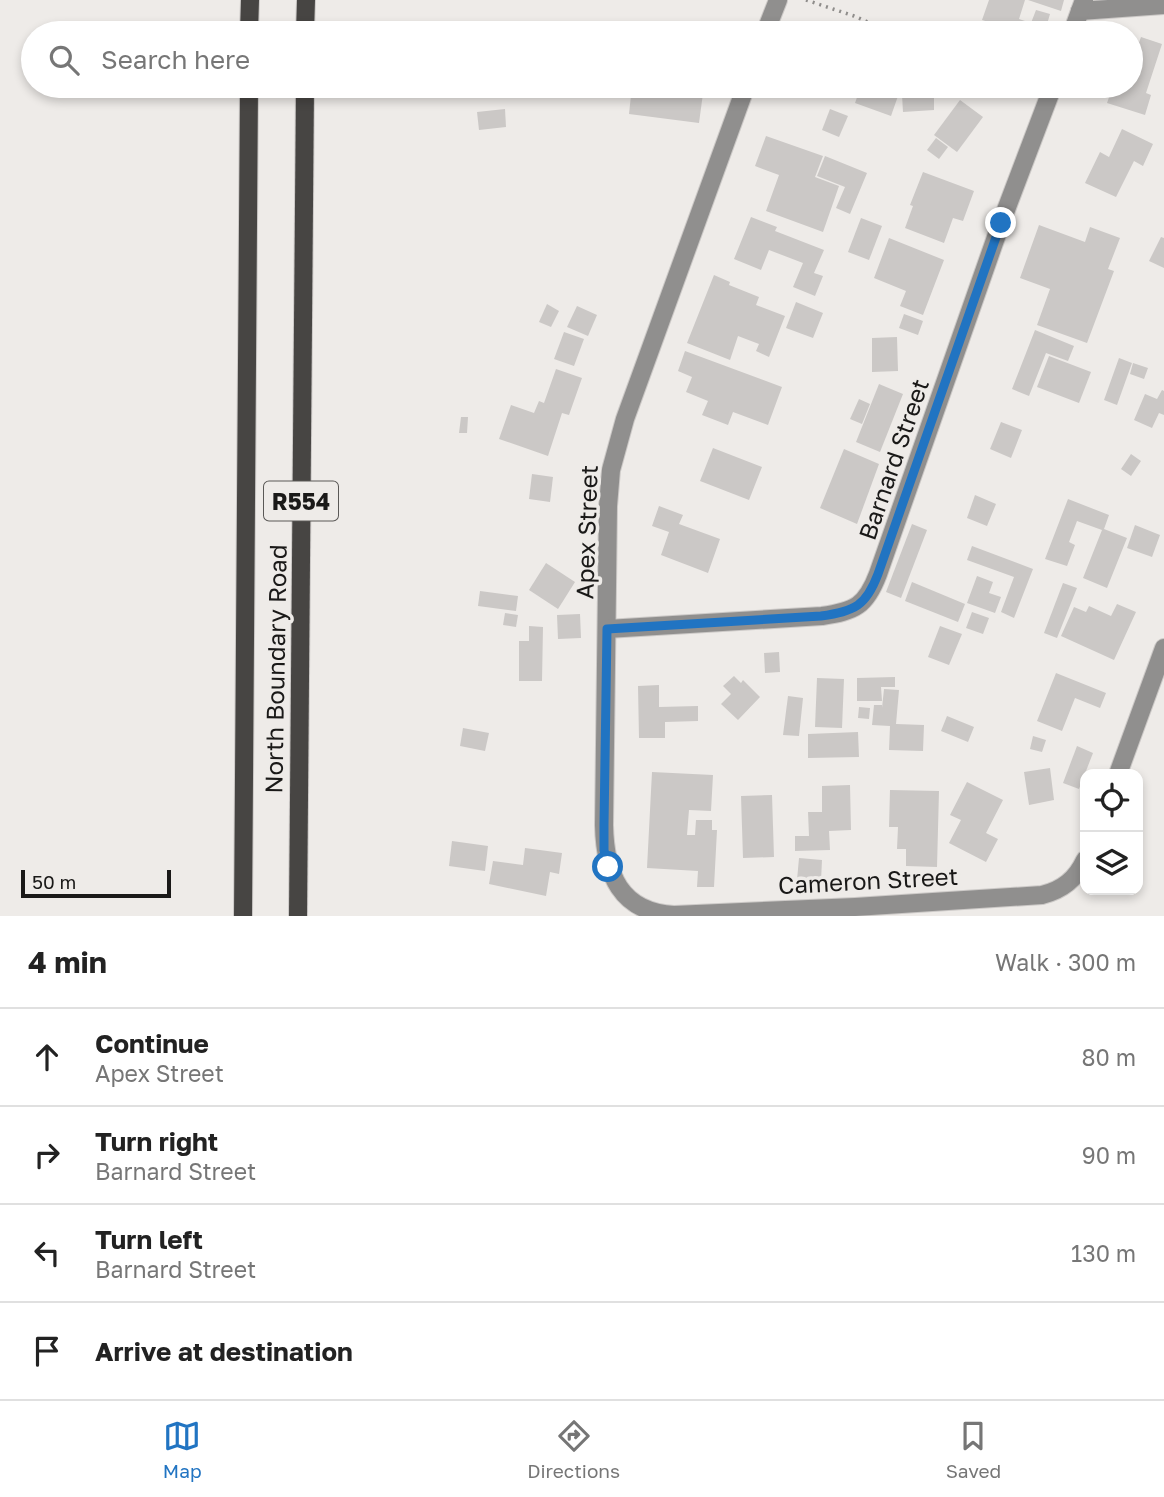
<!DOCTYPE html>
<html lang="en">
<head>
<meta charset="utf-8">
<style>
  body { margin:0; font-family:"Golos Text",sans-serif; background:#f6f6f6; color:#222 }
  .controls { position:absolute; right:21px; bottom:21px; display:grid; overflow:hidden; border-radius:14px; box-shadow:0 4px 10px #0003 }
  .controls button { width:63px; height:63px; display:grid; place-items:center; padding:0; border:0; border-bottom:2px solid #e0e0e0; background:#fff; color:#222; font:35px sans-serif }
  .scale { position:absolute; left:21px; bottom:18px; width:150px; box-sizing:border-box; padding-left:7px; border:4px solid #1a1918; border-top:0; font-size:19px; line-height:24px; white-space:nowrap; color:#1a1918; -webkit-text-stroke:5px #eeebe8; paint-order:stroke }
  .stop { position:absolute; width:21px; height:21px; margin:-16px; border:5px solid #2174c2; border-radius:50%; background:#fff }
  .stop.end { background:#2174c2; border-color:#fff; box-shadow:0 2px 7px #0008 }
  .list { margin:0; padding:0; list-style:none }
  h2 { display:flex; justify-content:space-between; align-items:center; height:91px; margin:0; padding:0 28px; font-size:30px }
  h2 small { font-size:23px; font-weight:400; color:#767676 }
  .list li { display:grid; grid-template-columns:46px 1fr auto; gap:21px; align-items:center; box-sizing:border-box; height:98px; padding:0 28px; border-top:2px solid #e0e0e0 }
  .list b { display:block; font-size:26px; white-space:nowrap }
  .list p { margin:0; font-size:23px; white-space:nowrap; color:#767676 }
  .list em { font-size:23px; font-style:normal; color:#767676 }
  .icon { flex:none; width:38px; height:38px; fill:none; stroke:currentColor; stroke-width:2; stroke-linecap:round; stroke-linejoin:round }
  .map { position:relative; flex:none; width:1164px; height:916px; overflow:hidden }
  .search { position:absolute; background:#fff; box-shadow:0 4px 10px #0003; left:21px; right:21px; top:21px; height:77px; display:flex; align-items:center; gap:18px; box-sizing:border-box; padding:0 24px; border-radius:38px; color:#767676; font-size:26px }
  .sheet { height:483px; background:#fff }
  nav { display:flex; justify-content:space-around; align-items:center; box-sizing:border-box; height:98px; border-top:2px solid #e0e0e0; background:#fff; font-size:19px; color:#767676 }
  nav a { display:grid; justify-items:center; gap:4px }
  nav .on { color:#2174c2 }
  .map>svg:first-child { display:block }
</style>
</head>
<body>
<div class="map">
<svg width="1164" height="916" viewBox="0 0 1164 916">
  <rect width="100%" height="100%" fill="#eeebe8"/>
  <g fill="#cbc8c6">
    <polygon points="989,0 1025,0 1019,19 1031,23 1036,10 1050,14 1045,31 1019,22 1017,31 982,20"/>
    <polygon points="1028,0 1064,0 1061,11"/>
    <polygon points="1141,37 1162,44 1146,93 1151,95 1145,115 1107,103 1113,86 1131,86 1131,53 1135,54"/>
    <polygon points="632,86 704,86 699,123 629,114"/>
    <polygon points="861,86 870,86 898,96 891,116 855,103"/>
    <polygon points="934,94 934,110 903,112 902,95"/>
    <polygon points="960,100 983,117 957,152 934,135"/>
    <polygon points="505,109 506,127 479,130 477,112"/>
    <polygon points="830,109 848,116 839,137 822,130"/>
    <polygon points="1122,129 1153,144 1143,166 1134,161 1116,197 1085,183 1100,152 1109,157"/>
    <polygon points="766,136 823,156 815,177 839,186 823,232 766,211 779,175 755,166"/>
    <polygon points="936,138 948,147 939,159 927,150"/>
    <polygon points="825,156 867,173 850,214 836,208 845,187 817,176"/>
    <polygon points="923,172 974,191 963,221 953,218 944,243 905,228 913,206 910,205"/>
    <polygon points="751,217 777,227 775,231 824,250 814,273 823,276 815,296 793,287 803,263 769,250 761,270 734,259"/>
    <polygon points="861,218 882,226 869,260 848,252"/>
    <polygon points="1039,225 1085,242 1090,227 1120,238 1108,269 1114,271 1087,343 1037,325 1050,289 1020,278"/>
    <polygon points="1161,237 1164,238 1164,268 1149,261"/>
    <polygon points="889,238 944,260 923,315 900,306 906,291 874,278"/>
    <polygon points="714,275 730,282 729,285 759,297 756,305 785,316 769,357 756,351 759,344 738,336 730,360 687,343"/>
    <polygon points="796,302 823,313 813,338 786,328"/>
    <polygon points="547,304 559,311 551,327 539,322"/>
    <polygon points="577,306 597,315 588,336 567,327"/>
    <polygon points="904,314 923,321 918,335 899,328"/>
    <polygon points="1035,330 1074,346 1068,361 1046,353 1029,396 1012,389"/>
    <polygon points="564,332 584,339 574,366 554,359"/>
    <polygon points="897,337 898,371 872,372 872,338"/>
    <polygon points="685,351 782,387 768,425 733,412 728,425 702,415 708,401 686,392 692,377 678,371"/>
    <polygon points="1049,356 1091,372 1079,403 1037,387"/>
    <polygon points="1119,358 1132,363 1117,405 1104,400"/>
    <polygon points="1133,363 1148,368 1144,379 1130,374"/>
    <polygon points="556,369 582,378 569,415 562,413 548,456 499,439 511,405 534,413 539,401 544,403"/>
    <polygon points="879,384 903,394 880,452 856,442"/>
    <polygon points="1162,390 1164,391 1164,415 1159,413 1152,428 1134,420 1145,394 1157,399"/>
    <polygon points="859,399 870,404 862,424 850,419"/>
    <polygon points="461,417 468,417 467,433 459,433"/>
    <polygon points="1001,422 1022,430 1011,458 990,449"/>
    <polygon points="713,448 762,467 749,500 700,481"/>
    <polygon points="844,449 879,464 857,524 820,508"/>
    <polygon points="1131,454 1141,461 1131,476 1121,469"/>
    <polygon points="532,474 553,477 550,502 529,499"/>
    <polygon points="975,495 996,504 987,526 967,518"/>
    <polygon points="1068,499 1109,515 1104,529 1127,538 1107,588 1083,578 1102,530 1077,521 1069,542 1075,545 1067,566 1045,559"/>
    <polygon points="659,506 683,515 679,524 720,539 708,573 661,555 669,532 652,526"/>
    <polygon points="912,524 927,530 901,598 886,592"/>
    <polygon points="1135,525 1160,535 1152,557 1127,548"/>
    <polygon points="972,546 1033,569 1014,618 1001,612 1014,577 967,560"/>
    <polygon points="546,563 575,582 558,609 529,590"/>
    <polygon points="977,576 993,582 989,593 1001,597 995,613 967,603"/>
    <polygon points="912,582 965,604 958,622 905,601"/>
    <polygon points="1063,583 1077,588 1057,638 1044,633"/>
    <polygon points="480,591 518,596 516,611 478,606"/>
    <polygon points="1117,604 1136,612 1114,660 1061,636 1074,607 1086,612 1089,606 1111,616"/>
    <polygon points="972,612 989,618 983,634 966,628"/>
    <polygon points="505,613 518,615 516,627 503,625"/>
    <polygon points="580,614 581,638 558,639 557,615"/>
    <polygon points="529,626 543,627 542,681 519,681 519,641 529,641"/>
    <polygon points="940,626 962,634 949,665 928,657"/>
    <polygon points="779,652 780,672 765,673 764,653"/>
    <polygon points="1056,673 1106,693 1100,708 1075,698 1062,731 1037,721"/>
    <polygon points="734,676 741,683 743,680 760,697 738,720 721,704 731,694 723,686"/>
    <polygon points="895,677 895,687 881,687 882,701 857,701 857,678"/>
    <polygon points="817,678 844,679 842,728 815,727"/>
    <polygon points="659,685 659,707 698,706 698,721 665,722 665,738 639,738 638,686"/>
    <polygon points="884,689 899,690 896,724 924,725 923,751 889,750 890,726 872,725 874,705 882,705 882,708"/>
    <polygon points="788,696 803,698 799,736 783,735"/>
    <polygon points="859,707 870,708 869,719 858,718"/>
    <polygon points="947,716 974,727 968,742 941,731"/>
    <polygon points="463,728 489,733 485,751 460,746"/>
    <polygon points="858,732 859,757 808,758 808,734"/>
    <polygon points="1033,736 1046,740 1042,752 1030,749"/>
    <polygon points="1077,746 1093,753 1079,789 1063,783"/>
    <polygon points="1050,768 1054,800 1029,805 1024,772"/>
    <polygon points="652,772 713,775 711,811 689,810 687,835 695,835 696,820 712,820 712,830 717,830 714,887 697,887 698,871 647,868"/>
    <polygon points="967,782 1003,800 986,833 998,839 986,862 949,843 961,820 950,815"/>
    <polygon points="850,785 851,830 829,831 830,850 795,851 795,836 809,836 808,812 822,812 822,786"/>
    <polygon points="890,790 939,791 937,867 906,866 906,849 897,849 898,827 889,827"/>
    <polygon points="772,795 774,857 743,858 741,796"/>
    <polygon points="452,841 488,846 485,871 449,866"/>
    <polygon points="525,848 562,853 559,874 550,872 546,896 489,884 493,861 523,865"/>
    <polygon points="799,858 822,860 821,881 797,880"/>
  </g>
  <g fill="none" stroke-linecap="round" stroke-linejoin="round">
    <g stroke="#ccc9c7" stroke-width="20">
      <g id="minor">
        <polyline points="1080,11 1164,5"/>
        <polyline points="765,33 778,0"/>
        <polyline points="1072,33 1084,0"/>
        <path d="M746,86L625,419L611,470L608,506L604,825C605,874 620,912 674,915L855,907L1042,895C1063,890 1076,879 1085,860"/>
        <path d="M607,629L822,616C855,611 866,606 878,574L1001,223L1053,86"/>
        <polyline points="1118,774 1164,648"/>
      </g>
    </g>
    <g stroke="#ccc9c7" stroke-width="20">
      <g id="primary">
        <polyline points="249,33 250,0"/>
        <polyline points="305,33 306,0"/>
        <polyline points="243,916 249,86"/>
        <polyline points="298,916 305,86"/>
      </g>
    </g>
    <polyline stroke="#8f8d8b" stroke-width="3.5" stroke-dasharray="2 5" stroke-linecap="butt" points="806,0 854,16 893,33"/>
    <use href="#minor" stroke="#908f8e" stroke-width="18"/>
    <use href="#primary" stroke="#474543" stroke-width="18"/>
  </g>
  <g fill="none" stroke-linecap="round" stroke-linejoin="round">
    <path stroke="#2174c2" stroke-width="9" d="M608,867L604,850V825L607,629L821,616C855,611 866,606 878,574L1001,223"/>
  </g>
  <g text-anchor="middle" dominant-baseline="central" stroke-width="7" stroke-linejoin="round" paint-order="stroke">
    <rect fill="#eeebe8" stroke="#5a5856" stroke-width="2" x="264" y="481.5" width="74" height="39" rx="5"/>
    <g font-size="23" font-weight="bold" fill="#1a1918">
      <text x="301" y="501">R554</text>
    </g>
    <g font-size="24" fill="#1a1918" stroke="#eeebe8">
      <text transform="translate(893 459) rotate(-71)">Barnard Street</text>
      <text transform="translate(586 532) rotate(-88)">Apex Street</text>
      <text transform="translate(275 669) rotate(-89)">North Boundary Road</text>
      <text transform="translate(868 880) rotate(-3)">Cameron Street</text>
    </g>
  </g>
</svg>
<div class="controls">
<button><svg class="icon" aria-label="locate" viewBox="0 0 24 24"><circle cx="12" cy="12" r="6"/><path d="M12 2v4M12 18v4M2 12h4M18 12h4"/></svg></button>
<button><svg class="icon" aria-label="layers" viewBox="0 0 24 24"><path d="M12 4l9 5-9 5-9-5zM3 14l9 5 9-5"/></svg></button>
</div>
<div class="scale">50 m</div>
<div class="stop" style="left:608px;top:867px"></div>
<div class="stop end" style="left:1001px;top:223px"></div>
<div class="search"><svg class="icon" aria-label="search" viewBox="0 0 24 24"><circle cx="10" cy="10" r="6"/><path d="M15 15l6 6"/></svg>Search here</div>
</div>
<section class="sheet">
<h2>4 min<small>Walk · 300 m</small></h2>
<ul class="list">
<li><svg class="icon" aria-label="ahead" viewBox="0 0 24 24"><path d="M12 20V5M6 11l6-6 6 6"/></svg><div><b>Continue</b><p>Apex Street</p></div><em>80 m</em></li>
<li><svg class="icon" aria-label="right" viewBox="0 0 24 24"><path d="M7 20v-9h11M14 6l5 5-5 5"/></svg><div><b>Turn right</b><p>Barnard Street</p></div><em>90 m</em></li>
<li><svg class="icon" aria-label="left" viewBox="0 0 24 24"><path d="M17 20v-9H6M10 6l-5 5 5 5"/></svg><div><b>Turn left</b><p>Barnard Street</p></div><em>130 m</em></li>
<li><svg class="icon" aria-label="arrive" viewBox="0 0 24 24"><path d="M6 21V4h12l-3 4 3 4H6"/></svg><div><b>Arrive at destination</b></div></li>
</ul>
</section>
<nav>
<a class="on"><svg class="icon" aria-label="map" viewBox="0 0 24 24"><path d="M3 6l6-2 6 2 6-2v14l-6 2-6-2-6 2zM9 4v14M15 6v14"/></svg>Map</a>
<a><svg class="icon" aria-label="directions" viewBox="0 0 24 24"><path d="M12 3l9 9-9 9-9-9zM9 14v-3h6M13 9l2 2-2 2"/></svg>Directions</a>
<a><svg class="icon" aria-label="saved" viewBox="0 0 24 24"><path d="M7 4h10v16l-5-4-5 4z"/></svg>Saved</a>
</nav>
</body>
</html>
